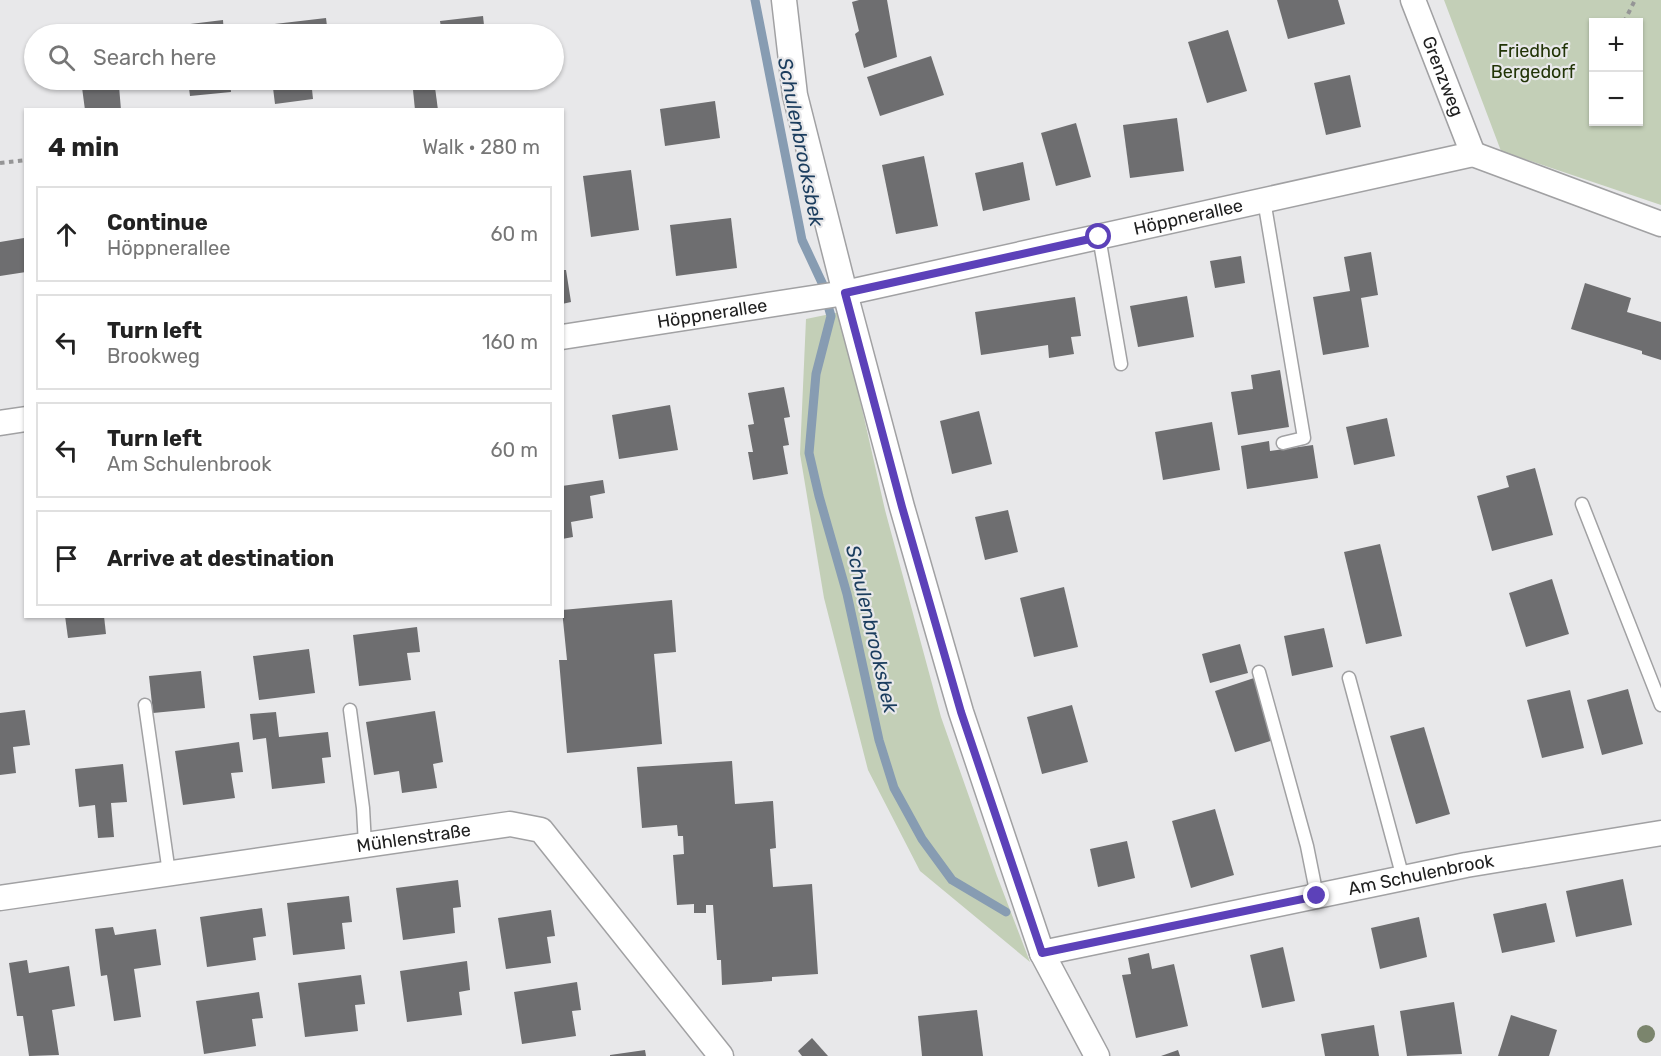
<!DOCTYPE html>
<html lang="en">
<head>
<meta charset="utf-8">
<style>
  body { margin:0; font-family:Rubik,sans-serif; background:#f2f2f2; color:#222 }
  .controls { position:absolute; right:18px; top:18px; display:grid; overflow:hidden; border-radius:0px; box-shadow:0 2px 4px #0004 }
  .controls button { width:54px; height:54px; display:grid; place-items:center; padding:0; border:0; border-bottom:2px solid #e0e0e0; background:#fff; color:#222; font:30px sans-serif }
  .stop { position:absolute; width:18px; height:18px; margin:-14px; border:4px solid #5c41b9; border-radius:50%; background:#fff }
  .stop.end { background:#5c41b9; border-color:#fff; box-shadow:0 2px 6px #0008 }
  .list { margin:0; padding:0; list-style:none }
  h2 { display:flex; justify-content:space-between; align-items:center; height:78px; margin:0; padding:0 24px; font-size:26px }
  h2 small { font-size:20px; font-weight:400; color:#767676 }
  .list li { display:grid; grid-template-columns:39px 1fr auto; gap:18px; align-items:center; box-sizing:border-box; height:96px; margin:0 12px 12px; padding:0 12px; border:2px solid #e0e0e0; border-radius:0px }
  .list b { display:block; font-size:22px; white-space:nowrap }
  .list p { margin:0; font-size:20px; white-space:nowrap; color:#767676 }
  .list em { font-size:20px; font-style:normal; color:#767676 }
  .icon { flex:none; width:33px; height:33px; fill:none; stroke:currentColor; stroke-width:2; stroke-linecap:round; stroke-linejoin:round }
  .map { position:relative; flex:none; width:1661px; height:1056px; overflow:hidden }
  .search { position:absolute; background:#fff; box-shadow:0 2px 4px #0004; left:24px; top:24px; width:540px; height:66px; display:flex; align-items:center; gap:15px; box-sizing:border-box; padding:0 21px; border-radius:33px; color:#767676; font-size:22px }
  .panel { position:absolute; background:#fff; box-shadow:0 2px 4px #0004; left:24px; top:108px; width:540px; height:510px; border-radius:0px }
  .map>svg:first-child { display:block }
</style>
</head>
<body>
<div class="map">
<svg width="1661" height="1056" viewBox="0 0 1661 1056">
  <rect width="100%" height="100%" fill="#e8e8ea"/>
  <g fill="#c3cfb7" fill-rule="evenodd">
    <path d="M1444,0H1661V205L1501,151ZM1594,22H1638V122H1594Z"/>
    <polygon points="840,312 885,510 941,717 997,876 1030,962 920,871 868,770 824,598 800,454 806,319"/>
  </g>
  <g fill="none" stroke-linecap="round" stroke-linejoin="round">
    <g stroke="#879cb2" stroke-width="9">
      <polyline points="755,0 802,240 824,287"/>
      <polyline points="829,309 831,316 816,374 809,453 819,496 847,594 879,740 894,788 922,839 952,880 1006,912"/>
    </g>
  </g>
  <g fill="#6e6e70">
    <polygon points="859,0 887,0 897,57 864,68 855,34 859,31 852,2"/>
    <polygon points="1277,0 1338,0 1345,24 1288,39"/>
    <polygon points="483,16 485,34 442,34 440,21"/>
    <polygon points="326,18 328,34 267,34 266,25"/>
    <polygon points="223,20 224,34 183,34 182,25"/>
    <polygon points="1228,30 1247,91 1207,103 1188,42"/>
    <polygon points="931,56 944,95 880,116 867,77"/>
    <polygon points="1350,75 1361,127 1326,135 1314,83"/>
    <polygon points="81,80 132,80 133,84 119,86 121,110 85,110"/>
    <polygon points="188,80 230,80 231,92 190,96"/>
    <polygon points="272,80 311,80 313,99 275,104"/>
    <polygon points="412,80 434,80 438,110 415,110"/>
    <polygon points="715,101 720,138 665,146 660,109"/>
    <polygon points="1177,118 1184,171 1130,178 1123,125"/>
    <polygon points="1076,123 1091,177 1056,186 1041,133"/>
    <polygon points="924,156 938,226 896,234 882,165"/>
    <polygon points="1023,162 1030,200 983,211 975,173"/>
    <polygon points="631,170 639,230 591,237 583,176"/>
    <polygon points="731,218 737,268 676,276 670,225"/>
    <polygon points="24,238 26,272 0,276 0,242"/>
    <polygon points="1371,252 1378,295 1361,298 1369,347 1323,355 1313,297 1350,291 1344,257"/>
    <polygon points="1241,256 1245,283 1215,288 1210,261"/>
    <polygon points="562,270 566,270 571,302 562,304"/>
    <polygon points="1585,283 1631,298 1627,312 1661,322 1661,360 1642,354 1642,351 1571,329"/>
    <polygon points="1187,296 1194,337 1138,347 1130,306"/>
    <polygon points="1075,297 1081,336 1071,337 1074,354 1049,358 1048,345 981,355 975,312"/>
    <polygon points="1280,370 1289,427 1238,435 1231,392 1253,389 1251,375"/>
    <polygon points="784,387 790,417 784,418 789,445 783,446 788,474 753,480 748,452 753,452 748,425 754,424 748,393"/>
    <polygon points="670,405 678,450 619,459 612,415"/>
    <polygon points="979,411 992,464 952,474 940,421"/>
    <polygon points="1387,418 1395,456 1354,465 1346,427"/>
    <polygon points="1212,422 1220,470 1163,480 1155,432"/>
    <polygon points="1269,441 1270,451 1313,445 1318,478 1247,489 1241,446"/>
    <polygon points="1535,468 1553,535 1492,551 1477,496 1509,487 1506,476"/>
    <polygon points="603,480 605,493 590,496 593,518 571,522 573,537 562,539 562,486"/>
    <polygon points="1008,510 1018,552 985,560 975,517"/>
    <polygon points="1380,544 1402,636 1366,644 1344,552"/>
    <polygon points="1552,579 1569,634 1526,647 1509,593"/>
    <polygon points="1064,587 1078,647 1034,657 1020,598"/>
    <polygon points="672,600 676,652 654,654 662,744 567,753 559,660 567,660 562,610"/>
    <polygon points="65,616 104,616 106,634 68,638"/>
    <polygon points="417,627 420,652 407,653 411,680 359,686 353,635"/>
    <polygon points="1324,628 1333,667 1292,676 1284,636"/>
    <polygon points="1240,644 1248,673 1210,683 1202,654"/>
    <polygon points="309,649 315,693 259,700 253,656"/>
    <polygon points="201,671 205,708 153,713 149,676"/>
    <polygon points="1254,678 1274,740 1235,752 1215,691"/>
    <polygon points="1628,689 1643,744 1602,755 1587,700"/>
    <polygon points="1570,690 1584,748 1542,758 1527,700"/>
    <polygon points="1072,705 1088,762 1042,774 1027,717"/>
    <polygon points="25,710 30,745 13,747 16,773 0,775 0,713"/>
    <polygon points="435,711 443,762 433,764 437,788 402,793 399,771 374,775 366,722"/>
    <polygon points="276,712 279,737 328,732 331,757 322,758 325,783 272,789 266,738 253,740 250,714"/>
    <polygon points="1424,727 1450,814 1416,824 1390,736"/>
    <polygon points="239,742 243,772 231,773 235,798 183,805 175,751"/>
    <polygon points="732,761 735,804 773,801 776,848 770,849 773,887 812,884 818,974 772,977 772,981 722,985 721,960 717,960 713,905 706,905 706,913 694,913 694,904 677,905 673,855 684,854 683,836 678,836 677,825 642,828 637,767"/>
    <polygon points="123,764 127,802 111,803 114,837 98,838 95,805 79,807 75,769"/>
    <polygon points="1215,809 1234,875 1191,888 1172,821"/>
    <polygon points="1127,841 1135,878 1098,887 1090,849"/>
    <polygon points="1623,879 1632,925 1576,937 1566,891"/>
    <polygon points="458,880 461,907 453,908 455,933 403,940 396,888"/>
    <polygon points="349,896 352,922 342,923 345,949 293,955 287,903"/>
    <polygon points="1546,903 1555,942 1502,953 1493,914"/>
    <polygon points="262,908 266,936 253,938 256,960 207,967 200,917"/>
    <polygon points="551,910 555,936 547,937 551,963 506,969 498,918"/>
    <polygon points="1419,917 1427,957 1380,969 1371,928"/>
    <polygon points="113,927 115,935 156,929 161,965 134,969 141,1017 114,1021 107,975 101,976 95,929"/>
    <polygon points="1283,947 1295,1001 1262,1008 1250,955"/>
    <polygon points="1149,953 1152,969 1174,964 1188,1026 1136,1038 1122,975 1131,974 1128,958"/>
    <polygon points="27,960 29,973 69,966 75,1006 52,1010 59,1055 29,1056 23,1016 17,1016 9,963"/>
    <polygon points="467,961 470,990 459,992 462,1015 407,1022 400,971"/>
    <polygon points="361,975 365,1004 355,1005 358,1031 305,1037 298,983"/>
    <polygon points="577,982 581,1010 572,1011 576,1036 522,1044 514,992"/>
    <polygon points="259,992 263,1018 252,1019 256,1046 204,1054 196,1001"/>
    <polygon points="1454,1002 1462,1054 1407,1056 1400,1011"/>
    <polygon points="977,1010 983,1056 922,1056 918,1016"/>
    <polygon points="1511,1015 1557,1030 1549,1056 1498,1056"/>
    <polygon points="1374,1025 1379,1056 1325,1056 1321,1034"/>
    <polygon points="812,1038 828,1056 802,1056 798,1051"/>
    <polygon points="645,1050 646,1056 610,1056 610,1055"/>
    <polygon points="1178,1050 1180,1056 1161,1056"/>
  </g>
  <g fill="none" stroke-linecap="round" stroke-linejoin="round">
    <g stroke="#a1a1a3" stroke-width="15">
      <g id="lane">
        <polyline points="1264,200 1304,438 1283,443"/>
        <polyline points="1099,237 1121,364"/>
        <polyline points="1582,504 1661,705"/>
        <polyline points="1259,672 1307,846 1317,896"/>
        <polyline points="1349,678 1403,878"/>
        <polyline points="145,705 169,873"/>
        <polyline points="350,710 363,808 365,845"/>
      </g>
    </g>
    <g stroke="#a1a1a3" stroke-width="27">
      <g id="street">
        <polyline points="784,0 795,95 845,293 902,507 961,712 1042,953 1097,1056"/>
        <path id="s1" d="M1413,0L1473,154"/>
        <path id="s2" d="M562,337L845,293L1473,154L1661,224"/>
        <polyline points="0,423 26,419"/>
        <path id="s3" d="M0,898L510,824L541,830L721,1056"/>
        <path id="s4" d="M1042,953L1466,865L1661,833"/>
      </g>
    </g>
    <g stroke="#959596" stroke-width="4" stroke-dasharray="4.5 4.5" stroke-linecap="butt">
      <polyline points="1624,22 1635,0"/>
      <polyline points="0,163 26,160"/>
    </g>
    <use href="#lane" stroke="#fff" stroke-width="12"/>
    <use href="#street" stroke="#fff" stroke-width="24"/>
  </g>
  <circle fill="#7b856d" cx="1646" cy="1034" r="9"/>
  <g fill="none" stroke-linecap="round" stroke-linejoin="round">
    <polyline stroke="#5c41b9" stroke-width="8" points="1099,237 845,293 902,507 961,712 1042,953 1317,896"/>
  </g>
  <g text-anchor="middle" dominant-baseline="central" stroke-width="4.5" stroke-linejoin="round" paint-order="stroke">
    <g font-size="18" fill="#223407" stroke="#e8e8ea">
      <text x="1533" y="51">Friedhof<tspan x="1533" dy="21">Bergedorf</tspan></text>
    </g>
    <g font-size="18" fill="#202020" stroke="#e8e8ea">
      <text stroke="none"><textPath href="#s1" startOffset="82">Grenzweg</textPath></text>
      <text stroke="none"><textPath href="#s2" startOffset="638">Höppnerallee</textPath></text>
      <text stroke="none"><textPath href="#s2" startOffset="152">Höppnerallee</textPath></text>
      <text stroke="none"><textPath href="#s3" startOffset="418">Mühlenstraße</textPath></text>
      <text stroke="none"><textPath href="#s4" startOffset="387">Am Schulenbrook</textPath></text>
    </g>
    <g font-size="20" font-style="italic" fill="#1b3d5e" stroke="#e8e8ea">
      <text transform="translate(801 142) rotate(79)">Schulenbrooksbek</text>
      <text transform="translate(872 629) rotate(77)">Schulenbrooksbek</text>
    </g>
  </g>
</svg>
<div class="controls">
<button>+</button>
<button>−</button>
</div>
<div class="stop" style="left:1099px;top:237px"></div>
<div class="stop end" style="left:1317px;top:896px"></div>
<div class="search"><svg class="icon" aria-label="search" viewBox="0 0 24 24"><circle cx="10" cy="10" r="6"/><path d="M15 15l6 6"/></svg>Search here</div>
<section class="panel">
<h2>4 min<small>Walk · 280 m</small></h2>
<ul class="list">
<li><svg class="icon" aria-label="ahead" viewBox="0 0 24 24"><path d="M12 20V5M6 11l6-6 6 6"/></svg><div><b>Continue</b><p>Höppnerallee</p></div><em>60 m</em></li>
<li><svg class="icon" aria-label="left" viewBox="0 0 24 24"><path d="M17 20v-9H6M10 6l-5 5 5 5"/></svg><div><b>Turn left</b><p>Brookweg</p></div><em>160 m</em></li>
<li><svg class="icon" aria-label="left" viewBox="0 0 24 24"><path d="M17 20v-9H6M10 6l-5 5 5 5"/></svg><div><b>Turn left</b><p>Am Schulenbrook</p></div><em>60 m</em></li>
<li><svg class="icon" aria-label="arrive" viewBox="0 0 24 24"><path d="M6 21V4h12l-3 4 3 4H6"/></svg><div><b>Arrive at destination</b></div></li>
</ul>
</section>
</div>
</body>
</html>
